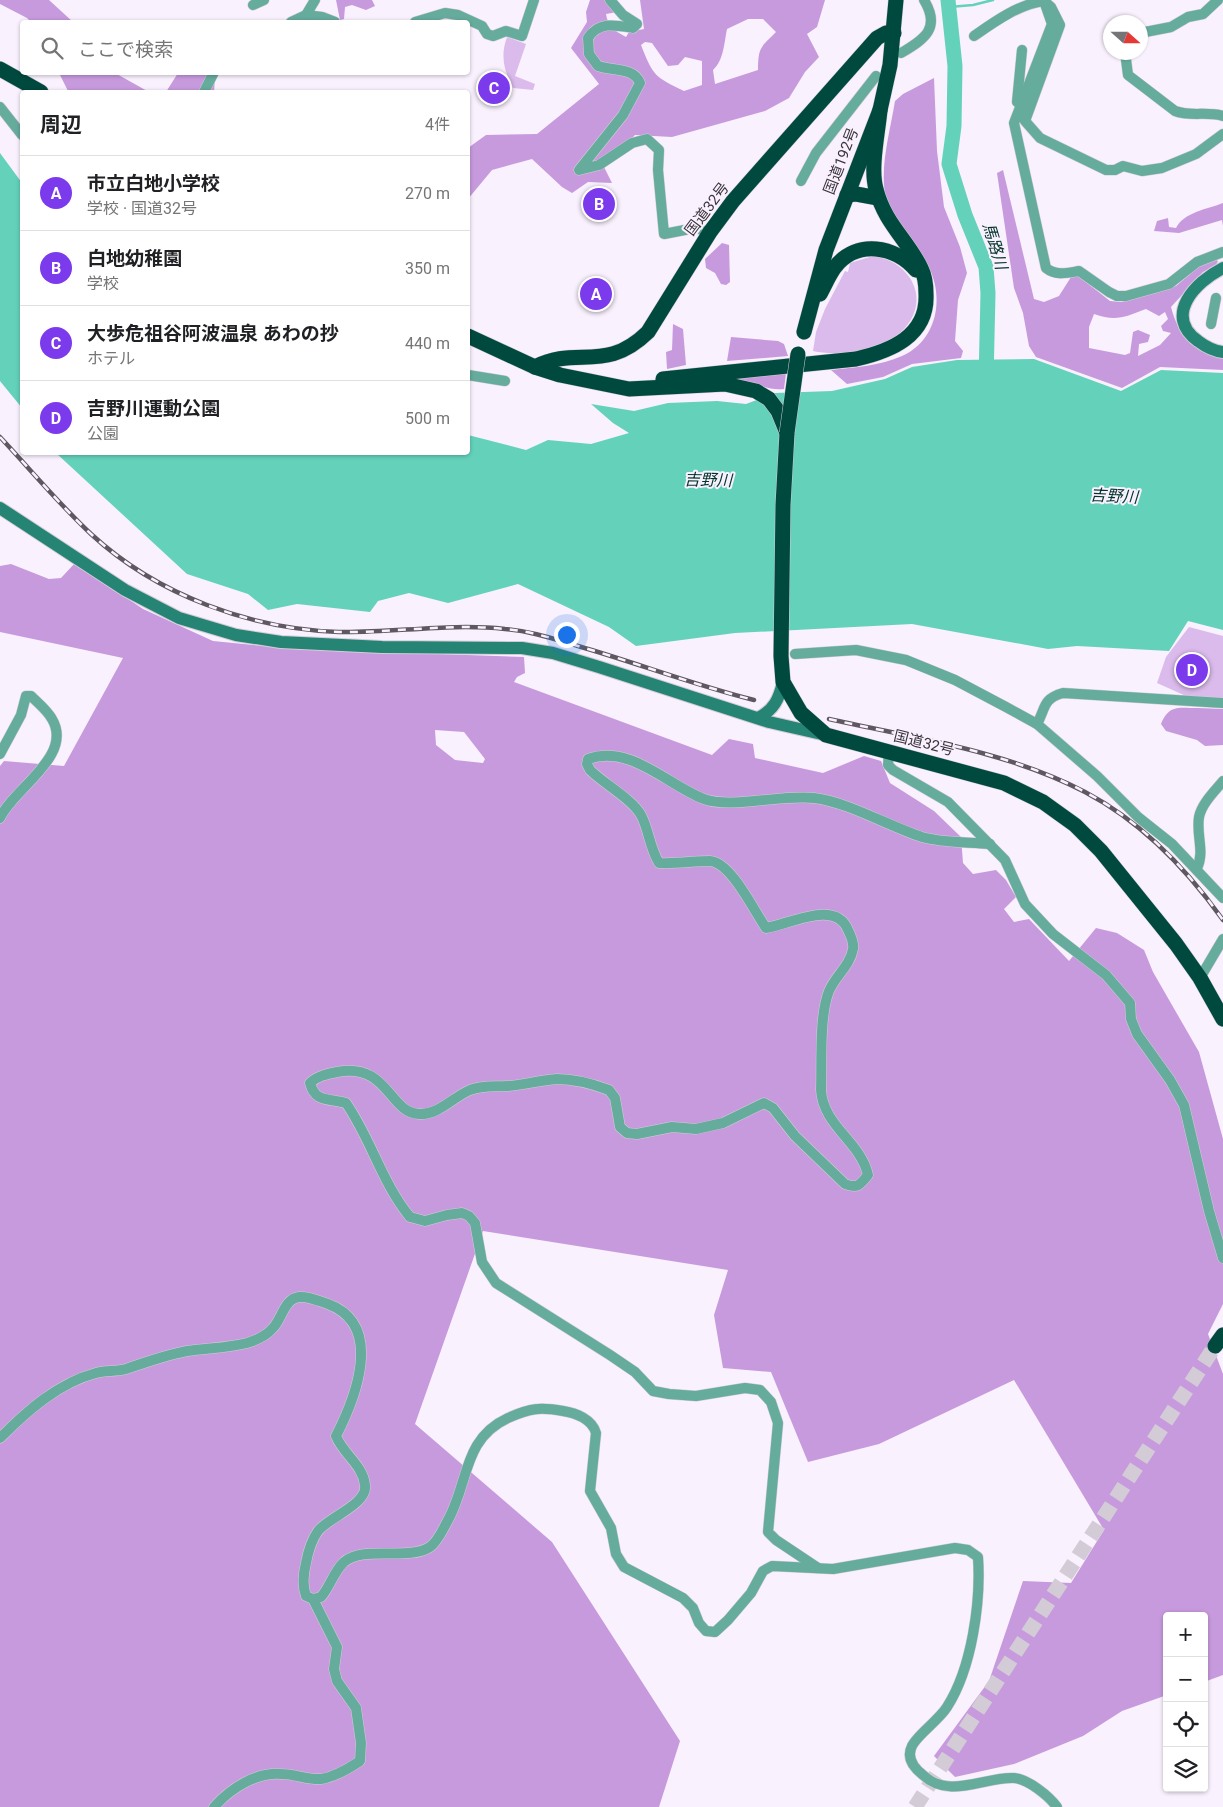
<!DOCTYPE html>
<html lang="ja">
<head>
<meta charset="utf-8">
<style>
  body { margin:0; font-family:Roboto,"Noto Sans JP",sans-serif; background:#f6f6f6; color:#202124 }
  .controls { position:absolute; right:15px; bottom:15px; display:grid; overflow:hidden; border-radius:5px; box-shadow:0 1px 4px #0004 }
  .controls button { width:45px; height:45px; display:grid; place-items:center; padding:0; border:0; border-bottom:1px solid #e0e0e0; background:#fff; color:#202124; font:25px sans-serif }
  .compass { position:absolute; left:1103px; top:15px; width:45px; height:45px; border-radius:50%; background:#fff; box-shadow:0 1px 4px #0004; rotate:111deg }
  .you { position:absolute; left:566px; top:634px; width:18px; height:18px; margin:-12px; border:4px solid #fff; border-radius:50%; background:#1a73e8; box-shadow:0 0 0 8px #1a73e833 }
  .badge { display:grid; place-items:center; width:32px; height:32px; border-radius:50%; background:#7c3aed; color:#fff; font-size:16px; font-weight:700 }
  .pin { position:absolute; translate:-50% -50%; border:2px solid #fff; box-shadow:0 1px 5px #0006 }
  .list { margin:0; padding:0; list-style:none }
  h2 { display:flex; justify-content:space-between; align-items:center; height:65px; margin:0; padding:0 20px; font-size:21px }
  h2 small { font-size:16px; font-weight:400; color:#757577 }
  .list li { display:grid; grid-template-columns:32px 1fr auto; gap:15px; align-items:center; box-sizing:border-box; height:75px; padding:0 20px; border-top:1px solid #e0e0e0 }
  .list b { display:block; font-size:19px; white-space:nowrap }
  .list p { margin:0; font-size:16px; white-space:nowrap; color:#757577 }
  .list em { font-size:16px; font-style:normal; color:#757577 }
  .icon { flex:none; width:28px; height:28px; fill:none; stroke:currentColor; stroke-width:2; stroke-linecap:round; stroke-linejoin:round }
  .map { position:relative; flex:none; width:1223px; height:1807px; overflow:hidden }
  .search { position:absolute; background:#fff; box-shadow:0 1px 4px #0004; left:20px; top:20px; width:450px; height:55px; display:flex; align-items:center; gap:12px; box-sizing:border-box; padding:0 18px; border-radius:5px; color:#757577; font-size:19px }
  .panel { position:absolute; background:#fff; box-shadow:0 1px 4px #0004; left:20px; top:90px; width:450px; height:365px; border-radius:5px }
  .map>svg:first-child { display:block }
</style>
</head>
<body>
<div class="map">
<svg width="1223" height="1807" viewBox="0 0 1223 1807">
  <rect width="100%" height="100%" fill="#f9f1fd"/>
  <g fill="#dbbbec">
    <path d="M507,37L526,44L515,76L535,84L533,90L513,88C504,71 500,56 507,37Z"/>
    <path d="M873,256C910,261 932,299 904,329C884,350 840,357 813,351L816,332L825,309L845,271L848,272L850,263Z"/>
    <polygon points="1189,627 1223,636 1223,698 1186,696 1157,683 1166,657"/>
  </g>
  <g fill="#c79add" fill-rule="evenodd">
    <polygon points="0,0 49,0 73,22 31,22 27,18 0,4"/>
    <polygon points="336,0 372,0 375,6 366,10 352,5 345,7 344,19 340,20"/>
    <path d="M590,0H606L617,12L606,14C608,27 615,31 626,37L629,32L644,29L640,0H825L817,27L807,34L819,57L805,72L789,98L765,111L672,137L635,135L604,167L612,183L588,182L572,193L562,187L532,159L492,170L468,199V148L486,135L537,134L599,84L571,48L587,22L586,12ZM748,19H763L776,32C761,47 758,47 758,70L715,84L713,70C724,60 724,43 727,29ZM645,42L652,43L668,66L678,65L685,57L702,61V85L684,91C655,77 653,76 641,45Z"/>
    <polygon points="59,73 115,73 149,92 71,92 68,91"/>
    <polygon points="178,73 218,73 215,77 214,92 166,92"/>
    <path d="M934,78L937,151L944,207L960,247L967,273L958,300L955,341L963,351L961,358L912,364L883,377L847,384L831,370C855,367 880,366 902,356C937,341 945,297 928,266C916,242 892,226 886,199C879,168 890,132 895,101L903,94Z"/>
    <path d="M1003,170L1034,299L1044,302L1059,296L1071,277L1077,275L1110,301L1121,302L1176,286L1208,259H1215L1218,261L1216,265L1203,272L1171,307C1179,337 1193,350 1223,358V370L1160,367L1122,388L1036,357L1029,346L1023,313L1014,288L997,173ZM1146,309L1159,316L1165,312L1168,319L1161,326L1163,331L1171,333L1160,345L1138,356L1139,344L1148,342L1150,335L1138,330L1133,332L1130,353L1125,355L1089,348V327L1094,314C1116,322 1125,317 1146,309Z"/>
    <path d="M1223,203V226L1222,220L1179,233L1154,231L1157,221L1168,218L1169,227L1176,228C1184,212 1208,209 1223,203Z"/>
    <polygon points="722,243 729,245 730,282 726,285 721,284 715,273 706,268 705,259"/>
    <polygon points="673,324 683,329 686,365 667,369 666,352 672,350"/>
    <polygon points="731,337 778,341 784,344 788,356 727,361"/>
    <path d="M786,373L784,389C768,391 751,382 735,379Z"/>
    <path d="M75,563L143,609L213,641L295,649L524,657L525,673L517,677L514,682L712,755L729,739L753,744L755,758L823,773L864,756L881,761L890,783L934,811L961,837L963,863L973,874L996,870L1006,880L1016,897L1004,909L1014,922L1029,919L1069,961L1096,928L1117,933L1144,950L1153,972L1199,1052L1223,1139V1304L1208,1334L1223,1374V1675L1204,1682V1616H1167V1695L1122,1711L1083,1736L1014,1764L955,1777L934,1756L989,1681L1023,1581L1071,1583L1104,1530L1014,1380L879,1444L808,1462L771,1372L723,1368L714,1315L728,1270L483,1231L415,1424L552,1542L680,1741L659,1807H0V766L4,761L64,766L123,658L0,632V566L11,564L49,579L61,578ZM435,730L464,732L485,759L483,763L455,760L436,745Z"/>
    <path d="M1198,708L1223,709V745L1205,746L1197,740L1166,731L1161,724C1169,704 1179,708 1198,708Z"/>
  </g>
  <g fill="#64d1bb">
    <polygon points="0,153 22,183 22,408 0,381"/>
    <polygon points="1034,359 1121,391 1161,370 1223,373 1223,630 1188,621 1169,651 1077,646 1048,649 912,624 735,633 636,646 609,627 518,584 448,603 409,593 378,601 370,612 297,604 268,610 248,594 187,574 56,453 468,452 468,435 526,450 548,440 591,444 629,433 613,423 591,404 634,411 668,403 717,401 746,404 775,393 832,391 885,379 912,367 957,360"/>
  </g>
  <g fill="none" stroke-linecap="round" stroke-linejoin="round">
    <polyline stroke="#64d1bb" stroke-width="2.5" points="949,7 973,5 993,0"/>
    <polyline stroke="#64d1bb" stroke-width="15" points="948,0 955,66 954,126 949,164 965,215 986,267 988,293 986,381"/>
    <polyline stroke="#d3ccd7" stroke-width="15" stroke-dasharray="15 8" stroke-linecap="butt" points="915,1807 1215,1346"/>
    <g stroke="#d3ccd7" stroke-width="11">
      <g id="street">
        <path d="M610,0L623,15L637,24L633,28C615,25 599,21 588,38L589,54L598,66C612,71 634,67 640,83L623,115L579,170L599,165L632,143L647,139L659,150L658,170L664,234L695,228L710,232"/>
        <path d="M1044,1L1052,24L1014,123L1046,268C1056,276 1067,273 1079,271L1109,292L1117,296H1126L1169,284L1197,262L1223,252"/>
        <polyline points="253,5 264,0"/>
        <polyline points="306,15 322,17 335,22"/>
        <polyline points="291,22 306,15 315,0"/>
        <polyline points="415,22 445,13 458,15 482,26 487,34 493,36 506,31 522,36 534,0"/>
        <polyline points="1140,33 1171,27 1188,17 1203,14 1218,0"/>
        <path d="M974,36C994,22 1019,4 1044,1L1051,7L1060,25L1025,121L1040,138L1106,170H1115L1123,166L1142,171L1162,168L1196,154L1223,134"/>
        <path d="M1125,52L1128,75L1175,111C1191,117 1207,111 1223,116"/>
        <path d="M901,53C925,39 941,28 924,0"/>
        <polyline points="204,92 214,72"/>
        <polyline points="1017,102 1022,50"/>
        <polyline points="0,107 22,135"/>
        <polyline points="801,181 816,153 876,76"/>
        <polyline points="1211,324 1216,298"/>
        <polyline points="468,375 505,381"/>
        <polyline points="795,654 856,650 906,660 955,680 1006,707 1037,724 1097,776 1138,817 1172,844 1223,898"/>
        <path d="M1037,724C1046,708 1042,699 1063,693L1223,703"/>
        <polyline points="889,752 888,765 893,770 948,802 1005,860 1025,904 1053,934 1106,975 1130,1003 1131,1019 1137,1034 1170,1080 1184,1105 1209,1211 1223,1258"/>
        <path d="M0,754L21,715L26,696H31C38,703 47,710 52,719C74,756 13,789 0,818"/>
        <path d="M1197,868C1205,852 1196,835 1199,817C1202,803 1215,791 1223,781"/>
        <polyline points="1200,978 1223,939"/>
        <path d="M0,1438C27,1411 58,1383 96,1373C105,1370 116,1372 126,1369C146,1362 166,1355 187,1351C207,1348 228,1348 247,1343C257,1340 266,1336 273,1328C282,1319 284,1299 299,1297C309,1296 319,1301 328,1304C385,1325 355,1399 336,1436C343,1454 363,1465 365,1485C368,1504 329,1517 318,1531C311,1541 308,1552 306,1563C303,1575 302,1585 306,1596L313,1599L321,1597C330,1587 334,1571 344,1562C364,1545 408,1561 430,1547C438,1541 442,1531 447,1522C469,1484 462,1439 508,1418C530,1408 540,1407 563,1411C576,1413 592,1419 596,1433L590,1491L611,1528L616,1554L624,1567L683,1598L693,1608L699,1623L706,1631L715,1632L728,1620L751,1593L763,1571L772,1566L833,1569L955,1548L968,1550L978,1557C981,1602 972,1668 947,1707C939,1720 917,1735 912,1746C906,1758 914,1768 923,1775C949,1800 986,1776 1014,1778C1028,1779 1049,1796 1057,1807"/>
        <path d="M818,1568L776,1540L768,1532L778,1423L771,1402L760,1390L745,1388L696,1396L669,1394L653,1391L635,1372L610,1355L496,1283L482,1262L475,1223L469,1216L462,1213L447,1215L425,1221L410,1217C382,1183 371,1139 346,1103C329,1098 315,1103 310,1083C317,1076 327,1074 337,1072C388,1062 389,1113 419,1114C439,1115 453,1097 470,1090C484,1085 494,1087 508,1086C524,1085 540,1080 557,1079C574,1079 593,1084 609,1090L615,1098L620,1127L627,1133L637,1134L672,1127L696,1129L723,1123L764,1103L773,1108L795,1136L845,1184C857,1189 860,1185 868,1175C861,1142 823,1126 821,1090C822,1063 819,1016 829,991C835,976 850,966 853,949C854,943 851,936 848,930C836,899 790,924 766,928C754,911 731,862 710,861C693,861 677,864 659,863C649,846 649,830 641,815C632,799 604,784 590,770L587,764L588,759C631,744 667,785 704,799C732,809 782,794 814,798C848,802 888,826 922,837C943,843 968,842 990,844"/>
        <path d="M214,1807C231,1788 256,1772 282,1774C295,1774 308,1780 321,1779C335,1777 348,1769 360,1761L361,1743L356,1708L337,1681L334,1669L337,1647L313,1599"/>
      </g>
    </g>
    <g stroke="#d3ccd7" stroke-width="14">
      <g id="secondary">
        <path d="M1223,268C1195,282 1163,316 1198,341C1206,347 1213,351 1223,352"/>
        <polyline points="0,508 125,590 179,618 236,635 281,642 382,647 522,648 553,653 599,667 769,722 826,735"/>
        <path d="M758,718C774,710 779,699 783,682"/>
      </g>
    </g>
    <g stroke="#d3ccd7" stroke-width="16">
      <g id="highway">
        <polyline points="0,69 41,92"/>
        <polyline points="847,195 856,194 878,198"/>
        <path d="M820,294C825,285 829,275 835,267C857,239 895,246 916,270"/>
        <polyline points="804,332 826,250 880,110 890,65 896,0"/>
        <polyline points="468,336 535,367 560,375 629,389 725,384 756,391 769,399 778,411 787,433 783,505 781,656 783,682 801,713 826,735 1004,783 1043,802 1075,825 1101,851 1176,944 1200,978 1223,1019"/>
        <path d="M535,367C577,345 605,374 648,332L710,232L733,201L877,38L886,33H894"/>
        <path d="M663,379L856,359C891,351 928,336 926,294C926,285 925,276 921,268C907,239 885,224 876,189C870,168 878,133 880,110"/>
        <polyline points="1215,1346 1223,1335"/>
      </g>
    </g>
    <use href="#street" stroke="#66ac9d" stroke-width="10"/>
    <use href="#secondary" stroke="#258473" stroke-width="12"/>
    <use href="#highway" stroke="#00493e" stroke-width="15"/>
    <g stroke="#5e5861" stroke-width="4.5">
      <g id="rail">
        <path d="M0,437C30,469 59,504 91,534C157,595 250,629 339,632C394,633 450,623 505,629C531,631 554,639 578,646C637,663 694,685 754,700"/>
        <path d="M829,719C914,738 1007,751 1085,792C1142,822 1186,868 1223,920"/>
      </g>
    </g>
    <use href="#rail" stroke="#f9f1fd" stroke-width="2.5" stroke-dasharray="8" stroke-linecap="butt"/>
    <g stroke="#d3ccd7" stroke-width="16" stroke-linecap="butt">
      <polyline id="highway-bridge" points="787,433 798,354"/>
    </g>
    <use href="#highway-bridge" stroke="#00493e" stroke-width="15"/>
  </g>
  <g text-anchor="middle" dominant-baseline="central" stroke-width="4" stroke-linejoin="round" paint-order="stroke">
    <g font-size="15" fill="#3b363e" stroke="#f9f1fd">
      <text transform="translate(841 161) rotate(-69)">国道192号</text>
      <text transform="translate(707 209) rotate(-53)">国道32号</text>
      <text transform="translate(924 743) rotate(14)">国道32号</text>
    </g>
    <g font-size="16" font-style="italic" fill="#00332a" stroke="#f9f1fd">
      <text transform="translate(995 246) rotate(73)">馬路川</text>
      <text transform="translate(708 480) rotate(1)">吉野川</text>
      <text transform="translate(1114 496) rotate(3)">吉野川</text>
    </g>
  </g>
</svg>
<div class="controls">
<button>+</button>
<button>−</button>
<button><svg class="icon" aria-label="locate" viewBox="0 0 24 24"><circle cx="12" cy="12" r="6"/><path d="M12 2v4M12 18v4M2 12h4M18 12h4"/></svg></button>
<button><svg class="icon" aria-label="layers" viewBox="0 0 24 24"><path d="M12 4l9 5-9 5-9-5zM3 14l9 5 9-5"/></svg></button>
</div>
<svg class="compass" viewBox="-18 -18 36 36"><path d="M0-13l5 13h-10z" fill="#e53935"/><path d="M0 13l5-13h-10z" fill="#757577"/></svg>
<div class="you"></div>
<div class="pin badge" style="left:596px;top:294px">A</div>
<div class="pin badge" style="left:599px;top:204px">B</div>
<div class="pin badge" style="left:494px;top:88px">C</div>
<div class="pin badge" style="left:1192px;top:670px">D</div>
<div class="search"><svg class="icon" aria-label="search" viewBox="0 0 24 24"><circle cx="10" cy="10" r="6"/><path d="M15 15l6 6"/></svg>ここで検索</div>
<section class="panel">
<h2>周辺<small>4件</small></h2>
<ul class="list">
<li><span class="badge">A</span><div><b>市立白地小学校</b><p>学校 · 国道32号</p></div><em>270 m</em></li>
<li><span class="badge">B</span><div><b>白地幼稚園</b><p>学校</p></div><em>350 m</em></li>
<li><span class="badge">C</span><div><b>大歩危祖谷阿波温泉 あわの抄</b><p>ホテル</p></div><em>440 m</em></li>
<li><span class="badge">D</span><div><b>吉野川運動公園</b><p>公園</p></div><em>500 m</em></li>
</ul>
</section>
</div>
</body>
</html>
